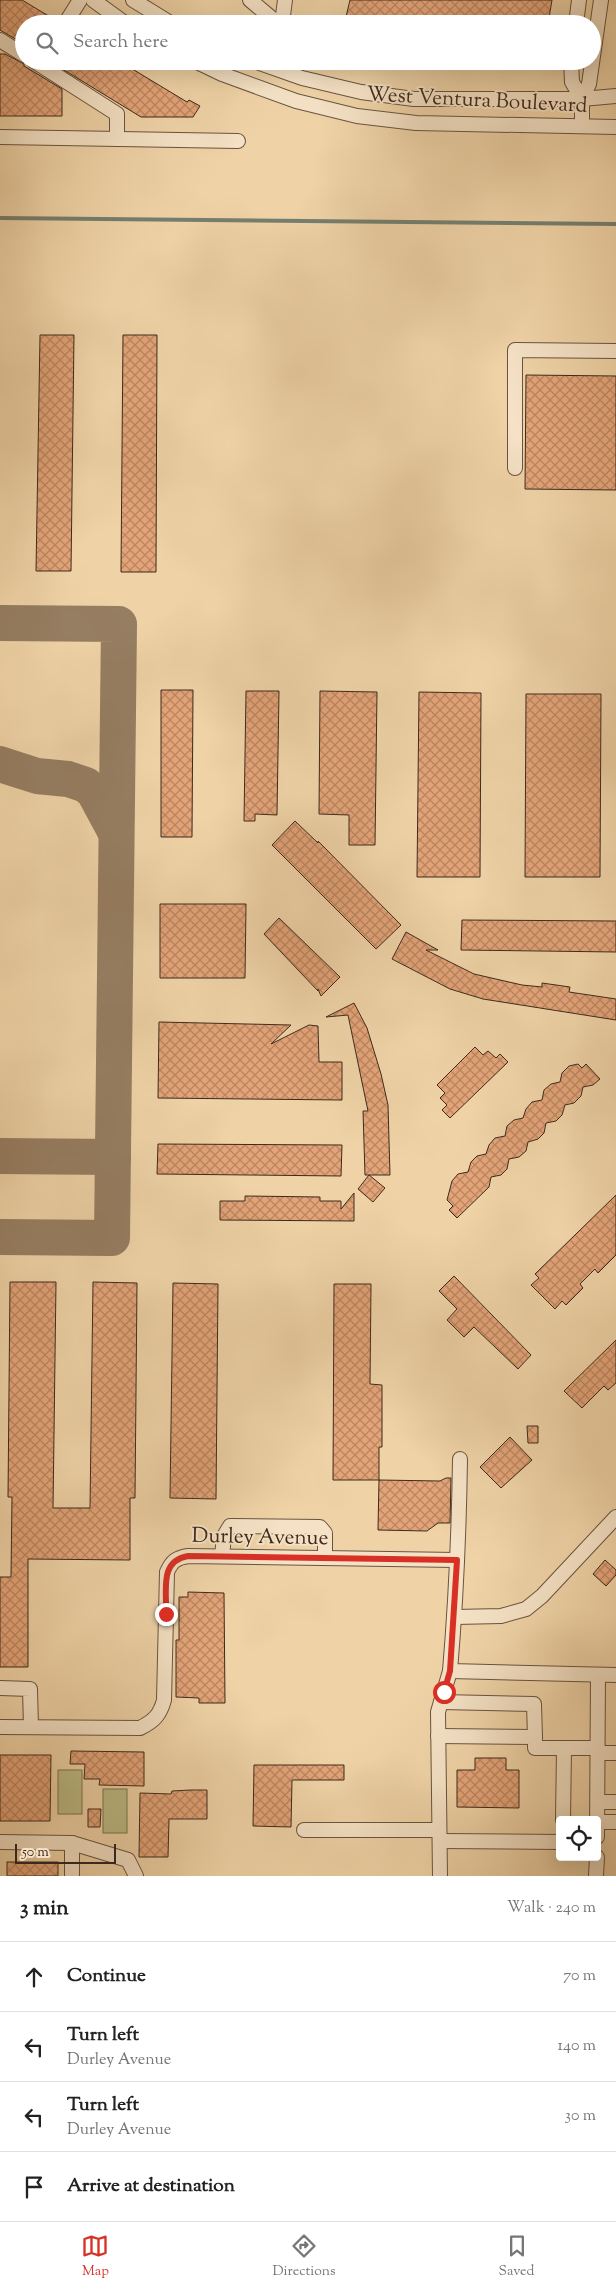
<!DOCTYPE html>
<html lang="en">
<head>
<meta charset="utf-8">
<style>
  body { margin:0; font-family:"Sorts Mill Goudy",serif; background:#f2f2f2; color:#222 }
  .controls { position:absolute; right:15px; bottom:15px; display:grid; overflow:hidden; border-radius:5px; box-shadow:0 5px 20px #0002 }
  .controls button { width:45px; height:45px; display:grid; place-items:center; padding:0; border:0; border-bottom:1px solid #e0e0e0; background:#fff; color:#222; font:25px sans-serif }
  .scale { position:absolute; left:15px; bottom:12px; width:101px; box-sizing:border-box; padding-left:5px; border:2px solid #3e2a1d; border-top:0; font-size:14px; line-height:18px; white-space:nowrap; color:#3e2a1d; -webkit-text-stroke:4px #f5e2c6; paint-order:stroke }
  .stop { position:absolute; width:15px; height:15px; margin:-11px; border:4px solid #d93025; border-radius:50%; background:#fff }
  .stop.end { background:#d93025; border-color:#fff; box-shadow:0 1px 5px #0008 }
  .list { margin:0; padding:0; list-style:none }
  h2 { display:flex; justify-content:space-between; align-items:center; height:65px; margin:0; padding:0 20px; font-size:21px }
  h2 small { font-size:16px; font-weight:400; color:#767676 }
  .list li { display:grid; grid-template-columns:32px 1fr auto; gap:15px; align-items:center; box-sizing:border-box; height:70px; padding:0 20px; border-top:1px solid #e0e0e0 }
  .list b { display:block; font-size:19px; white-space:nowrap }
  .list p { margin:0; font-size:16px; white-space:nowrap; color:#767676 }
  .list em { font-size:16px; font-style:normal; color:#767676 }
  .icon { flex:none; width:28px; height:28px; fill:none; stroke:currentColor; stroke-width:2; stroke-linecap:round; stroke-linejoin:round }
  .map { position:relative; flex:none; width:616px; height:1876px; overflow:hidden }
  .search { position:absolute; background:#fff; box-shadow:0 5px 20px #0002; left:15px; right:15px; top:15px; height:55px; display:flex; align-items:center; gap:12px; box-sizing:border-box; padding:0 18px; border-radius:28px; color:#767676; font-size:19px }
  .sheet { height:345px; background:#fff }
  nav { display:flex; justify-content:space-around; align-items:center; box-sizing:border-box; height:70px; border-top:1px solid #e0e0e0; background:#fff; font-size:14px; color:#767676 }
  nav a { display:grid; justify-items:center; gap:2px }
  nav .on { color:#d93025 }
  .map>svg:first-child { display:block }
</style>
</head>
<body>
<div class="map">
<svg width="616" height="1876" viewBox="0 0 616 1876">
  <defs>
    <pattern id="building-cross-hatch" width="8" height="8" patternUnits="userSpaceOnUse" patternTransform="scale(1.25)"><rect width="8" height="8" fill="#e4a478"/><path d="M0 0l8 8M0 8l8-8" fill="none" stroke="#ba8662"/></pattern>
  </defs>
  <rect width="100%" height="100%" fill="#efd3a7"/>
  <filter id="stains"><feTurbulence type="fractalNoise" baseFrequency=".004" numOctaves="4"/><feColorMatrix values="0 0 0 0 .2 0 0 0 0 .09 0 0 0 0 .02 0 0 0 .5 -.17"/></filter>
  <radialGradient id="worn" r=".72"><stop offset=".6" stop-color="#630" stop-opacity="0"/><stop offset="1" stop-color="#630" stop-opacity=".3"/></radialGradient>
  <g fill="#bcbb85" stroke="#7d7251">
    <rect x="58" y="1770" width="24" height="44"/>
    <rect x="103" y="1789" width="24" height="44"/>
  </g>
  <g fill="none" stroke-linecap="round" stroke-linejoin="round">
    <polyline stroke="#757f6f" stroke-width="4" points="0,218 616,224"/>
    <g stroke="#967e62" stroke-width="36">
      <polyline points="0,623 119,624 112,1238 0,1237"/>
      <polyline points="0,764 37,776 68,779 86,785 94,792 115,831"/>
      <polyline points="0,1156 113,1157"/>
    </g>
  </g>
  <g fill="url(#building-cross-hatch)" stroke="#3e2a1d">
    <polygon points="0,0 22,0 57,21 56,24 24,24 24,44 0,30"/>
    <polygon points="350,0 552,0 548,24 362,24 345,21"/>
    <polygon points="0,54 5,54 24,64 24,66 62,89 62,116 0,116"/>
    <polygon points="69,61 119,61 187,102 189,100 200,106 193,117 141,117 64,70"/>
    <polygon points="40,335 74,335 71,571 36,571"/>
    <polygon points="123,335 157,335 156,572 121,572"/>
    <polygon points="526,375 616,376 616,490 525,489"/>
    <polygon points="161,690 193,690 192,837 161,837"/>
    <polygon points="246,691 279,691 277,815 255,814 255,821 244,821"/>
    <polygon points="320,691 377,692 375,845 349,845 349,815 319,814"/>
    <polygon points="419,692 481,693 480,877 417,877"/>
    <polygon points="526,694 601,694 600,877 525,877"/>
    <polygon points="295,821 318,843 318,841 401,925 376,949 272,845"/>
    <polygon points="160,904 246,904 245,978 160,978"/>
    <polygon points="279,918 340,977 321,996 318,989 318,991 264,934"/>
    <polygon points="462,920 616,921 616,952 461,950"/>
    <polygon points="406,932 438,950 426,950 474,974 522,985 542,987 542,983 570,987 569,992 616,999 616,1020 483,999 450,989 392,959"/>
    <polygon points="354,1003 367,1028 381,1074 388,1105 390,1175 365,1175 363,1111 368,1111 348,1015 326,1017"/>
    <polygon points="159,1022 291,1025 271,1044 309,1025 318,1026 319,1062 342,1062 342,1100 158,1098"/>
    <polygon points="475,1047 483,1055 488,1051 496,1058 500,1054 508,1062 450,1118 442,1110 447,1105 440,1098 445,1093 437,1085"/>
    <polygon points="578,1064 582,1068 586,1064 600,1079 593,1085 583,1087 581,1096 574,1103 565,1105 562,1115 556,1121 546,1123 544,1133 538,1139 528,1142 526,1151 519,1157 509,1159 507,1169 501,1175 491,1177 489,1187 457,1218 449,1210 453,1206 447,1200 452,1181 458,1174 468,1172 471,1162 477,1156 486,1154 489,1145 495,1138 505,1136 507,1126 514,1120 523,1118 526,1109 532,1102 542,1100 544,1090 551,1084 560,1082 562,1073 569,1066"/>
    <polygon points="158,1144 342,1145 341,1176 157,1174"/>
    <polygon points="369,1175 385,1188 373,1202 358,1189"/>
    <polygon points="354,1193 354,1221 220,1220 220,1201 245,1201 245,1196 320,1197 320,1201 341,1201 341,1209"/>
    <polygon points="616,1195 616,1255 598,1273 595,1269 580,1284 583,1288 566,1305 562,1301 555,1309 531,1285 539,1278 535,1274"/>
    <polygon points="454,1276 531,1355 518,1369 474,1327 464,1337 447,1320 457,1309 439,1291"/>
    <polygon points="10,1282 56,1282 53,1508 90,1508 93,1282 137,1283 135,1498 130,1498 130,1560 28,1559 28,1667 0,1667 0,1577 11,1577 12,1497 8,1497"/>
    <polygon points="173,1283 218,1284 216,1499 170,1498"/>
    <polygon points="334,1284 371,1284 370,1384 382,1385 382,1447 379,1447 379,1480 333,1480"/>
    <polygon points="616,1340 616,1383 608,1390 604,1386 582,1408 564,1391"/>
    <polygon points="527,1426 538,1426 538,1443 528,1443"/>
    <polygon points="510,1437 532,1460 501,1488 480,1467"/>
    <polygon points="446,1478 451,1478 450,1523 438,1523 427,1531 378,1530 379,1480 440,1481"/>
    <polygon points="605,1560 616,1570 616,1575 606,1586 593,1574"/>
    <polygon points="188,1592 224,1593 225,1703 199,1703 199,1698 176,1697 176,1640 179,1640 179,1597 188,1597"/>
    <polygon points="71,1751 144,1752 144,1786 99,1785 100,1779 84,1779 85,1764 70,1764"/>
    <polygon points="0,1755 51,1755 50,1821 0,1821"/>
    <polygon points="475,1758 506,1758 506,1770 519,1770 519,1808 457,1807 457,1770 475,1770"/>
    <polygon points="254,1765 344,1765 344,1780 292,1780 291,1827 253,1826"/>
    <polygon points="191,1790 207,1790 207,1819 169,1819 168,1857 139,1857 140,1793 171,1794 172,1791"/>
    <polygon points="88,1809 101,1809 100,1827 88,1827"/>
    <rect x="7" y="1862" width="51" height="14"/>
  </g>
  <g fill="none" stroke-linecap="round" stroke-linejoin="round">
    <g stroke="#6a5440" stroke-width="16">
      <g id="minor">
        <polyline points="93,0 126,24"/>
        <polyline points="133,0 172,24"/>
        <polyline points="250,0 275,21 284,24"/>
        <polyline points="282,23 285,0"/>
        <polyline points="65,24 80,0"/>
        <polyline points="576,24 579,0"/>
        <polyline points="0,40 24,55"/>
        <polyline points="34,61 117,114 117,139"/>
        <polyline points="195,61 222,74 296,101 357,116 416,123 616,127"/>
        <polyline points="254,61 302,78 361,92 414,99 582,99 616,96"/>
        <polyline points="504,61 514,61"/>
        <polyline points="571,61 572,82 582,99 582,126"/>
        <polyline points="582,99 589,84 601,0"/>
        <polyline points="0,137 238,141"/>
        <polyline points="515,468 515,350 616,351"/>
        <path d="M460,1459C459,1530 456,1600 450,1671L616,1675"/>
        <polyline points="222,1556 224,1536 230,1526 320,1527 325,1533 325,1558"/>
        <polyline points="455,1617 501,1616 526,1609 542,1596 616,1517"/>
        <polyline points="0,1688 30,1689 31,1727"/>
        <polyline points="441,1702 534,1704 535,1737"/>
        <path d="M0,1727L140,1728C154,1721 160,1715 164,1700L167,1572C172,1561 176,1558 188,1556L457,1560"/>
        <polyline points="438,1736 535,1737 535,1748 598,1748"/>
        <polyline points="598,1753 616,1753"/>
        <polyline points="598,1802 616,1802"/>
        <polyline points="563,1820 564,1748"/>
        <polyline points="598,1822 616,1822"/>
        <polyline points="304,1830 439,1830"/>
        <polyline points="597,1837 598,1675"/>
        <polyline points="440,1841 560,1842"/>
        <polyline points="0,1842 72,1843 128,1860 136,1876"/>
        <polyline points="72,1843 72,1876"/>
        <polyline points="440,1876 438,1712 450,1671"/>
        <polyline points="596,1876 597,1857"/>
      </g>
    </g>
    <use href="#minor" stroke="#f5e2c6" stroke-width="14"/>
  </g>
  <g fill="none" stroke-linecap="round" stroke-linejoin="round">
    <path stroke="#d93025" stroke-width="6" d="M166,1614C167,1590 159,1561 188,1556L457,1560L450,1671L444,1692"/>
  </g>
  <g text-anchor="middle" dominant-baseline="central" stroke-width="4" stroke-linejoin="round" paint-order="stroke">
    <g font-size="21" fill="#3e2a1d" stroke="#f5e2c6">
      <text transform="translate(477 101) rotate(3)">West Ventura Boulevard</text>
      <text transform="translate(260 1538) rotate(1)">Durley Avenue</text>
    </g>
  </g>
  <rect width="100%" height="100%" filter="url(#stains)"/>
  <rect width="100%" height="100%" fill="url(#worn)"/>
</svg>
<div class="controls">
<button><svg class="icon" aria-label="locate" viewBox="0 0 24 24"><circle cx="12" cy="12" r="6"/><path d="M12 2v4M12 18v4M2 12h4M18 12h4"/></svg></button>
</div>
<div class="scale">50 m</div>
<div class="stop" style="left:444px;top:1692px"></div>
<div class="stop end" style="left:166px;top:1614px"></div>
<div class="search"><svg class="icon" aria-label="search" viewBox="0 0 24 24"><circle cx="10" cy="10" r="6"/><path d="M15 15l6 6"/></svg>Search here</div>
</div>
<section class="sheet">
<h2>3 min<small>Walk · 240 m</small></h2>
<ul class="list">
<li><svg class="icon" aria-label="ahead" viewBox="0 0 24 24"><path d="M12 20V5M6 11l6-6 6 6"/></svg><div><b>Continue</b></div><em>70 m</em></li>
<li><svg class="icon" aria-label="left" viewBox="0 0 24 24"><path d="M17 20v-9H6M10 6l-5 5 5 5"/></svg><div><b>Turn left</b><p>Durley Avenue</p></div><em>140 m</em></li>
<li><svg class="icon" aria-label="left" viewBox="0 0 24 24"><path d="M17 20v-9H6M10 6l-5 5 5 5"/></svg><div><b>Turn left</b><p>Durley Avenue</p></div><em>30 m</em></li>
<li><svg class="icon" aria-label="arrive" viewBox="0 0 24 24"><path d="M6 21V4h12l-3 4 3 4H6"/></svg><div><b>Arrive at destination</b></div></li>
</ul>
</section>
<nav>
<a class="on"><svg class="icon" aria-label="map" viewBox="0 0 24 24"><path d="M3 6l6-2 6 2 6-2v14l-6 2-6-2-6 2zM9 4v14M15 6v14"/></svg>Map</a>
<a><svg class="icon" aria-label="directions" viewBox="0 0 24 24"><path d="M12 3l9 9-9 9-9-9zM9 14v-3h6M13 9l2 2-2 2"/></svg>Directions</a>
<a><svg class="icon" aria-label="saved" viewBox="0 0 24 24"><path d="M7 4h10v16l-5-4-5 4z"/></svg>Saved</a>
</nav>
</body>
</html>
